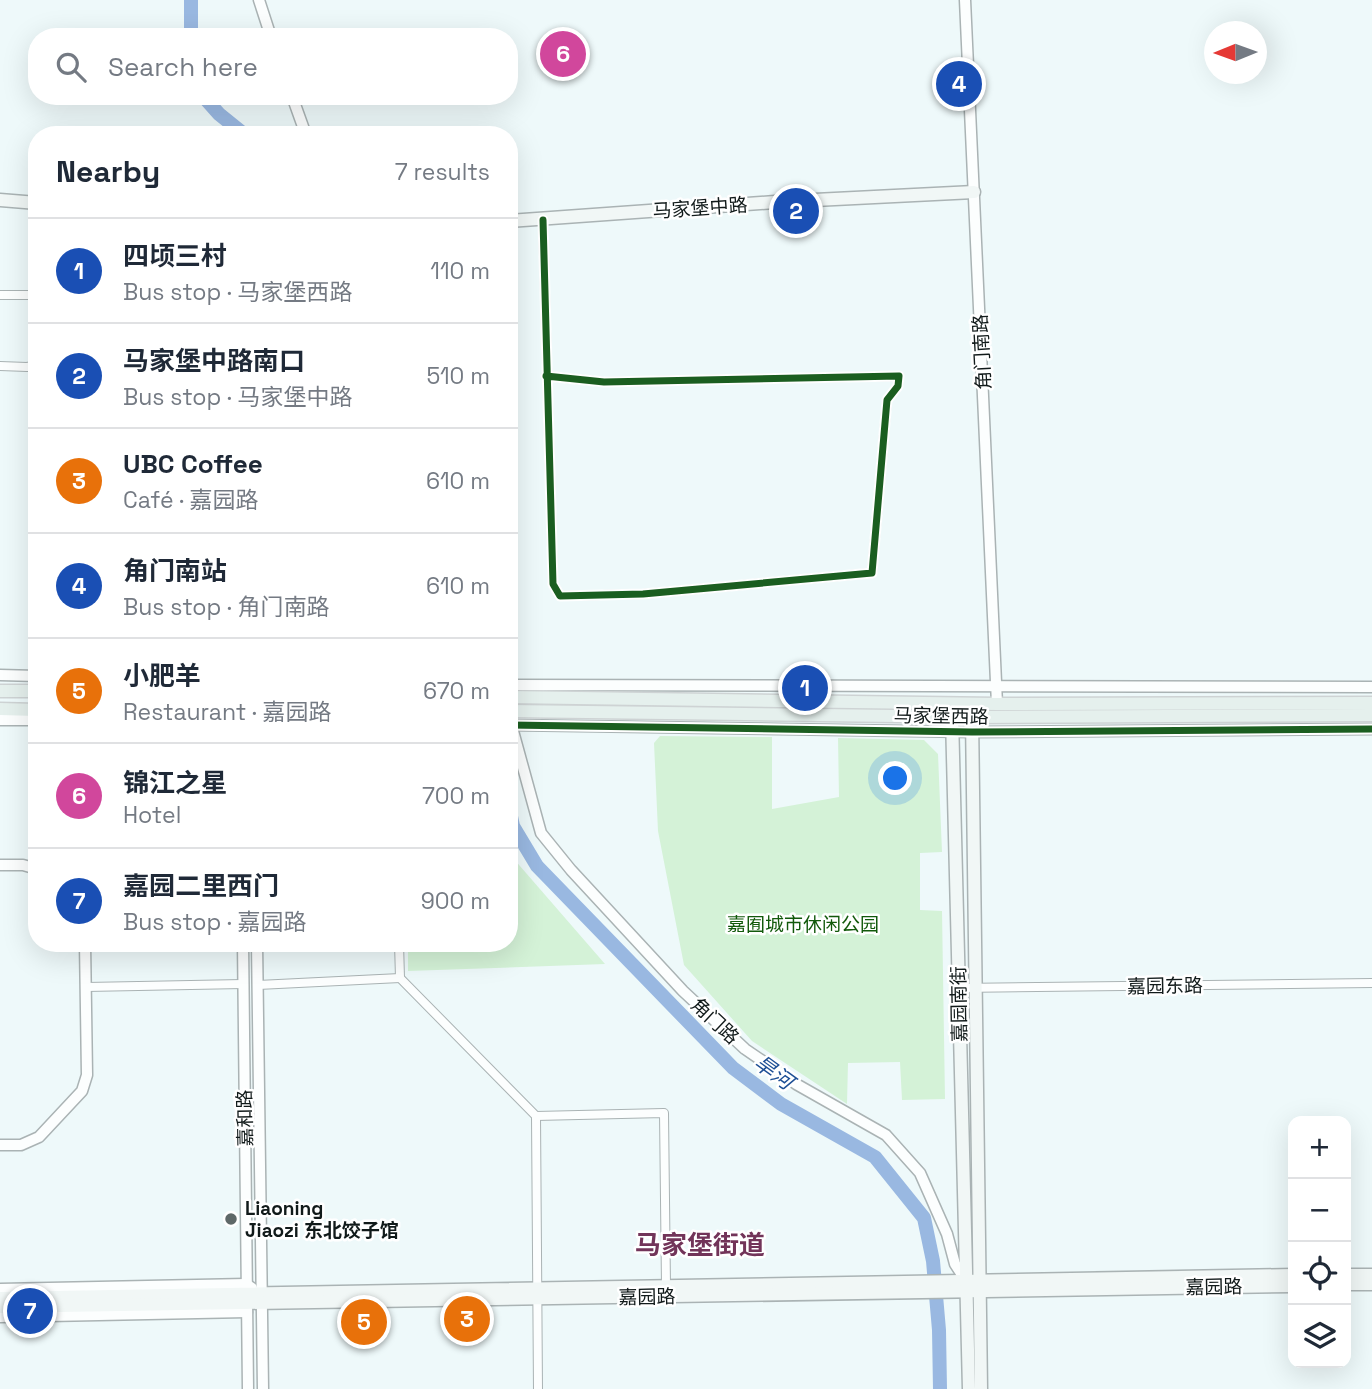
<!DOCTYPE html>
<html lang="en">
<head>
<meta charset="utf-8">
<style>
  body { margin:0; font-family:"Space Grotesk","Noto Sans SC",sans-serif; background:#f2f2f3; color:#1f2937 }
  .controls { position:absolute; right:21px; bottom:21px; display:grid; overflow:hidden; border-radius:14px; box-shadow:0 7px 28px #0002 }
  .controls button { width:63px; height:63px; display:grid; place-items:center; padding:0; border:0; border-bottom:2px solid #e0e1e3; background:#fff; color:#1f2937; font:35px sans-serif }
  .compass { position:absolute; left:1204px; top:21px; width:63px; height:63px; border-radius:50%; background:#fff; box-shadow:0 7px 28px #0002; rotate:269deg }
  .you { position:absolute; left:896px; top:779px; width:24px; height:24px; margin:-18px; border:5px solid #fff; border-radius:50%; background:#1a73e8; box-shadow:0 0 0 10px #1a73e833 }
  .badge { display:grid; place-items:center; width:46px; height:46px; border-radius:50%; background:#5e6868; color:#fff; font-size:23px; font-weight:700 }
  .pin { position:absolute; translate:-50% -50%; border:4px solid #fff; box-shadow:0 2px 7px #0006 }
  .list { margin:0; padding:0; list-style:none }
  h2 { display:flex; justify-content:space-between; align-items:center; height:91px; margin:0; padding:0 28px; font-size:30px }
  h2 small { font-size:23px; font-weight:400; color:#747a83 }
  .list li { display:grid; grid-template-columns:46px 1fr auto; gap:21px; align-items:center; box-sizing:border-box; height:105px; padding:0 28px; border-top:2px solid #e0e1e3 }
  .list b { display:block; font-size:26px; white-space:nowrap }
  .list p { margin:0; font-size:23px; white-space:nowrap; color:#747a83 }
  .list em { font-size:23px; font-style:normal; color:#747a83 }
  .icon { flex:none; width:38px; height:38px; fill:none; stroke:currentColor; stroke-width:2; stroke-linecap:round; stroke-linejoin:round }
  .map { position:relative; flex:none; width:1372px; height:1389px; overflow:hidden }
  .search { position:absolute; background:#fff; box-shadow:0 7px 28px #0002; left:28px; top:28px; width:490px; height:77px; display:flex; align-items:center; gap:18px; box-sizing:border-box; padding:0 24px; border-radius:28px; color:#747a83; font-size:26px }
  .panel { position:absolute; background:#fff; box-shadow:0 7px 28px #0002; left:28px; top:126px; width:490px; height:826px; border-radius:28px }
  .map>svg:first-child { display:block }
</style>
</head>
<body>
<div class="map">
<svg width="1372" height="1389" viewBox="0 0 1372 1389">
  <rect width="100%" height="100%" fill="#eef9fa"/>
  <g fill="#d4f2d7">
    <polygon points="660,736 772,737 772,809 839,797 838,738 924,740 938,754 942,852 920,853 920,910 942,911 945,1099 902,1100 900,1062 848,1063 847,1104 752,1041 684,965 658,831 654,743"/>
    <polygon points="509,848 513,858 605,964 408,971 408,943 509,943"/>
  </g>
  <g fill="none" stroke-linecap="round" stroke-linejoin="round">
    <g stroke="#99b8e1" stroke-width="14">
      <polyline points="191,0 191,37"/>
      <polyline points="203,96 219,114 245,135"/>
      <polyline points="509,807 513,826 537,866 733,1068 781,1104 875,1157 924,1218 933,1261 939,1330 940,1389"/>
    </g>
    <g stroke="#aab3b4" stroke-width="10">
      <g id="minor">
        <polyline points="543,220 553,584 560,596 643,594 872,573 887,400 898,386 899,376 604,382 546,376"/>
        <polyline points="0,295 37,295"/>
        <polyline points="0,366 27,367 37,365"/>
        <polyline points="399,943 400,978 536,1116 538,1389"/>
        <polyline points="258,985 400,978"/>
        <polyline points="86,987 243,984"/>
        <polyline points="958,988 1372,983"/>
        <polyline points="536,1116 664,1113 666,1286"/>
      </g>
    </g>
    <g stroke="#aab3b4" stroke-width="13">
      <g id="tertiary">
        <polyline points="259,0 271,37"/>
        <polyline points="965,0 997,704"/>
        <polyline points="292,96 306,135"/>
        <polyline points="0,675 37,676"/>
        <polyline points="509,685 1372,687"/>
        <polyline points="0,720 37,720"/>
        <polyline points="510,720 541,833 571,870 683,991 745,1049 796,1084 886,1135 920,1173 947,1234 955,1264 966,1281"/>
        <polyline points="509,725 972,732 1372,729"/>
        <polyline points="0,865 23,865 37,869"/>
        <polyline points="243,943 248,1389"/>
        <polyline points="257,943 263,1389"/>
        <polyline points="0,1145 21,1145 39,1137 82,1091 87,1075 85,943"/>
        <polyline points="0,1289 246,1284 252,1288"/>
        <polyline points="0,1317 247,1312"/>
      </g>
    </g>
    <g stroke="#aab3b4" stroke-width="15">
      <g id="secondary">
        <polyline points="0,200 37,203"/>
        <polyline points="509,221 775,202 974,192"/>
        <polyline points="952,717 969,1389"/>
        <polyline points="972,717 981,1389"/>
        <polyline points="1346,1275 1372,1275"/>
        <polyline points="1346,1284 1372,1284"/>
        <polyline points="0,1298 1293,1275"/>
        <polyline points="0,1307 1293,1286"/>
      </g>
    </g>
    <g stroke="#ced3d4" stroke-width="15">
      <g id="primary">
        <polyline points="0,691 37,691"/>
        <polyline points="509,697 997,704 1372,703"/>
        <polyline points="0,709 37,710"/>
        <polyline points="509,711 972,717 1372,715"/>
      </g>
    </g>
    <use href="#minor" stroke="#fcfefe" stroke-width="8"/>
    <use href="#tertiary" stroke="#fcfefe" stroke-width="10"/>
    <use href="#secondary" stroke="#f1f7f6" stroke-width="12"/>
    <use href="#primary" stroke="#e5f0ed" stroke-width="12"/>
    <g stroke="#fff" stroke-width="11">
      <g id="cycleway">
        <polyline points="543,220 553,584 560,596 643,594 872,573 887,400 898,386 899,376 604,382 546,376"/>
        <polyline points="509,725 972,732 1372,729"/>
      </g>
    </g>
    <use href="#cycleway" stroke="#1b5e20" stroke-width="7"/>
  </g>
  <circle fill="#5e6868" stroke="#fff" stroke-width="2.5" cx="231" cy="1219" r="7"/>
  <g text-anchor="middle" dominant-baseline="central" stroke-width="5" stroke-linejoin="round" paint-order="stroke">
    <g font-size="19" fill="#111a1a" stroke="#fff">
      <text transform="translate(700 208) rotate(-4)">马家堡中路</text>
      <text transform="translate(982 352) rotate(-93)">角门南路</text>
      <text transform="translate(941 716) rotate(1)">马家堡西路</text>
      <text transform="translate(1165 986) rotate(-1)">嘉园东路</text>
      <text transform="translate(959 1004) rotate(-91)">嘉园南街</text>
      <text transform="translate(715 1021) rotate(43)">角门路</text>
      <text transform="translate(245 1118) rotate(-91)">嘉和路</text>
      <text transform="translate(1214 1287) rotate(-1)">嘉园路</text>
      <text transform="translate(647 1297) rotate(-1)">嘉园路</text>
    </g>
    <g font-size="19" fill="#12590b" stroke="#fff">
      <text x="803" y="924">嘉囿城市休闲公园</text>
    </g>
    <g font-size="19" font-weight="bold" fill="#111a1a" stroke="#fff" text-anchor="start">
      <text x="245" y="1208">Liaoning<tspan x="245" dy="22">Jiaozi 东北饺子馆</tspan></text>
    </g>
    <g font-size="21" font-style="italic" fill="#1d4f95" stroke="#fff">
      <text transform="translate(774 1072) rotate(36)">旱河</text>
    </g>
    <g font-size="26" font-weight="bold" fill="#723459" stroke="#fff">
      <text x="700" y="1245">马家堡街道</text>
    </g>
  </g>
</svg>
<div class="controls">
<button>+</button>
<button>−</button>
<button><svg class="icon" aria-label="locate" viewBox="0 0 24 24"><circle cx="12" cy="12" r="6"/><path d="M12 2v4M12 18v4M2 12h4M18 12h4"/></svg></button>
<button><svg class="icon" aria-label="layers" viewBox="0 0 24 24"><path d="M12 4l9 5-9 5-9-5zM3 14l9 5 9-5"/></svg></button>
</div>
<svg class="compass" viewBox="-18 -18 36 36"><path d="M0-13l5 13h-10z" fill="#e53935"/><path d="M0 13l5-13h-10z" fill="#747a83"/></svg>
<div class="you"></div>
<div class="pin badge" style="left:805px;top:688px;background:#1a4fb4">1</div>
<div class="pin badge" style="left:796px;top:211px;background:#1a4fb4">2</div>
<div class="pin badge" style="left:467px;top:1319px;background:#e8710a">3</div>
<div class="pin badge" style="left:959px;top:84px;background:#1a4fb4">4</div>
<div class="pin badge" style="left:364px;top:1322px;background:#e8710a">5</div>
<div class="pin badge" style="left:563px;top:54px;background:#d1479c">6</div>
<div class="pin badge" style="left:30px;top:1311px;background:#1a4fb4">7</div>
<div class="search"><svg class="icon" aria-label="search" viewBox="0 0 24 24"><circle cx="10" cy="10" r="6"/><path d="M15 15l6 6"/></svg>Search here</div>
<section class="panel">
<h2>Nearby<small>7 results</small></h2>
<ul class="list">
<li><span class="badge" style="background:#1a4fb4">1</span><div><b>四顷三村</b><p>Bus stop · 马家堡西路</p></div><em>110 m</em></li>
<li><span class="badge" style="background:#1a4fb4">2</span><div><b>马家堡中路南口</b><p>Bus stop · 马家堡中路</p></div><em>510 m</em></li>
<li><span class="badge" style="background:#e8710a">3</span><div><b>UBC Coffee</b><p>Café · 嘉园路</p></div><em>610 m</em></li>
<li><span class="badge" style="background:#1a4fb4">4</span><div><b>角门南站</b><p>Bus stop · 角门南路</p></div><em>610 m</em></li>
<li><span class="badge" style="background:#e8710a">5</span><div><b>小肥羊</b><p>Restaurant · 嘉园路</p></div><em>670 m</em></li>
<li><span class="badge" style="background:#d1479c">6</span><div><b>锦江之星</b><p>Hotel</p></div><em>700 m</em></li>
<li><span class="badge" style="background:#1a4fb4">7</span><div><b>嘉园二里西门</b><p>Bus stop · 嘉园路</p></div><em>900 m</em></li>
</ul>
</section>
</div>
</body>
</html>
